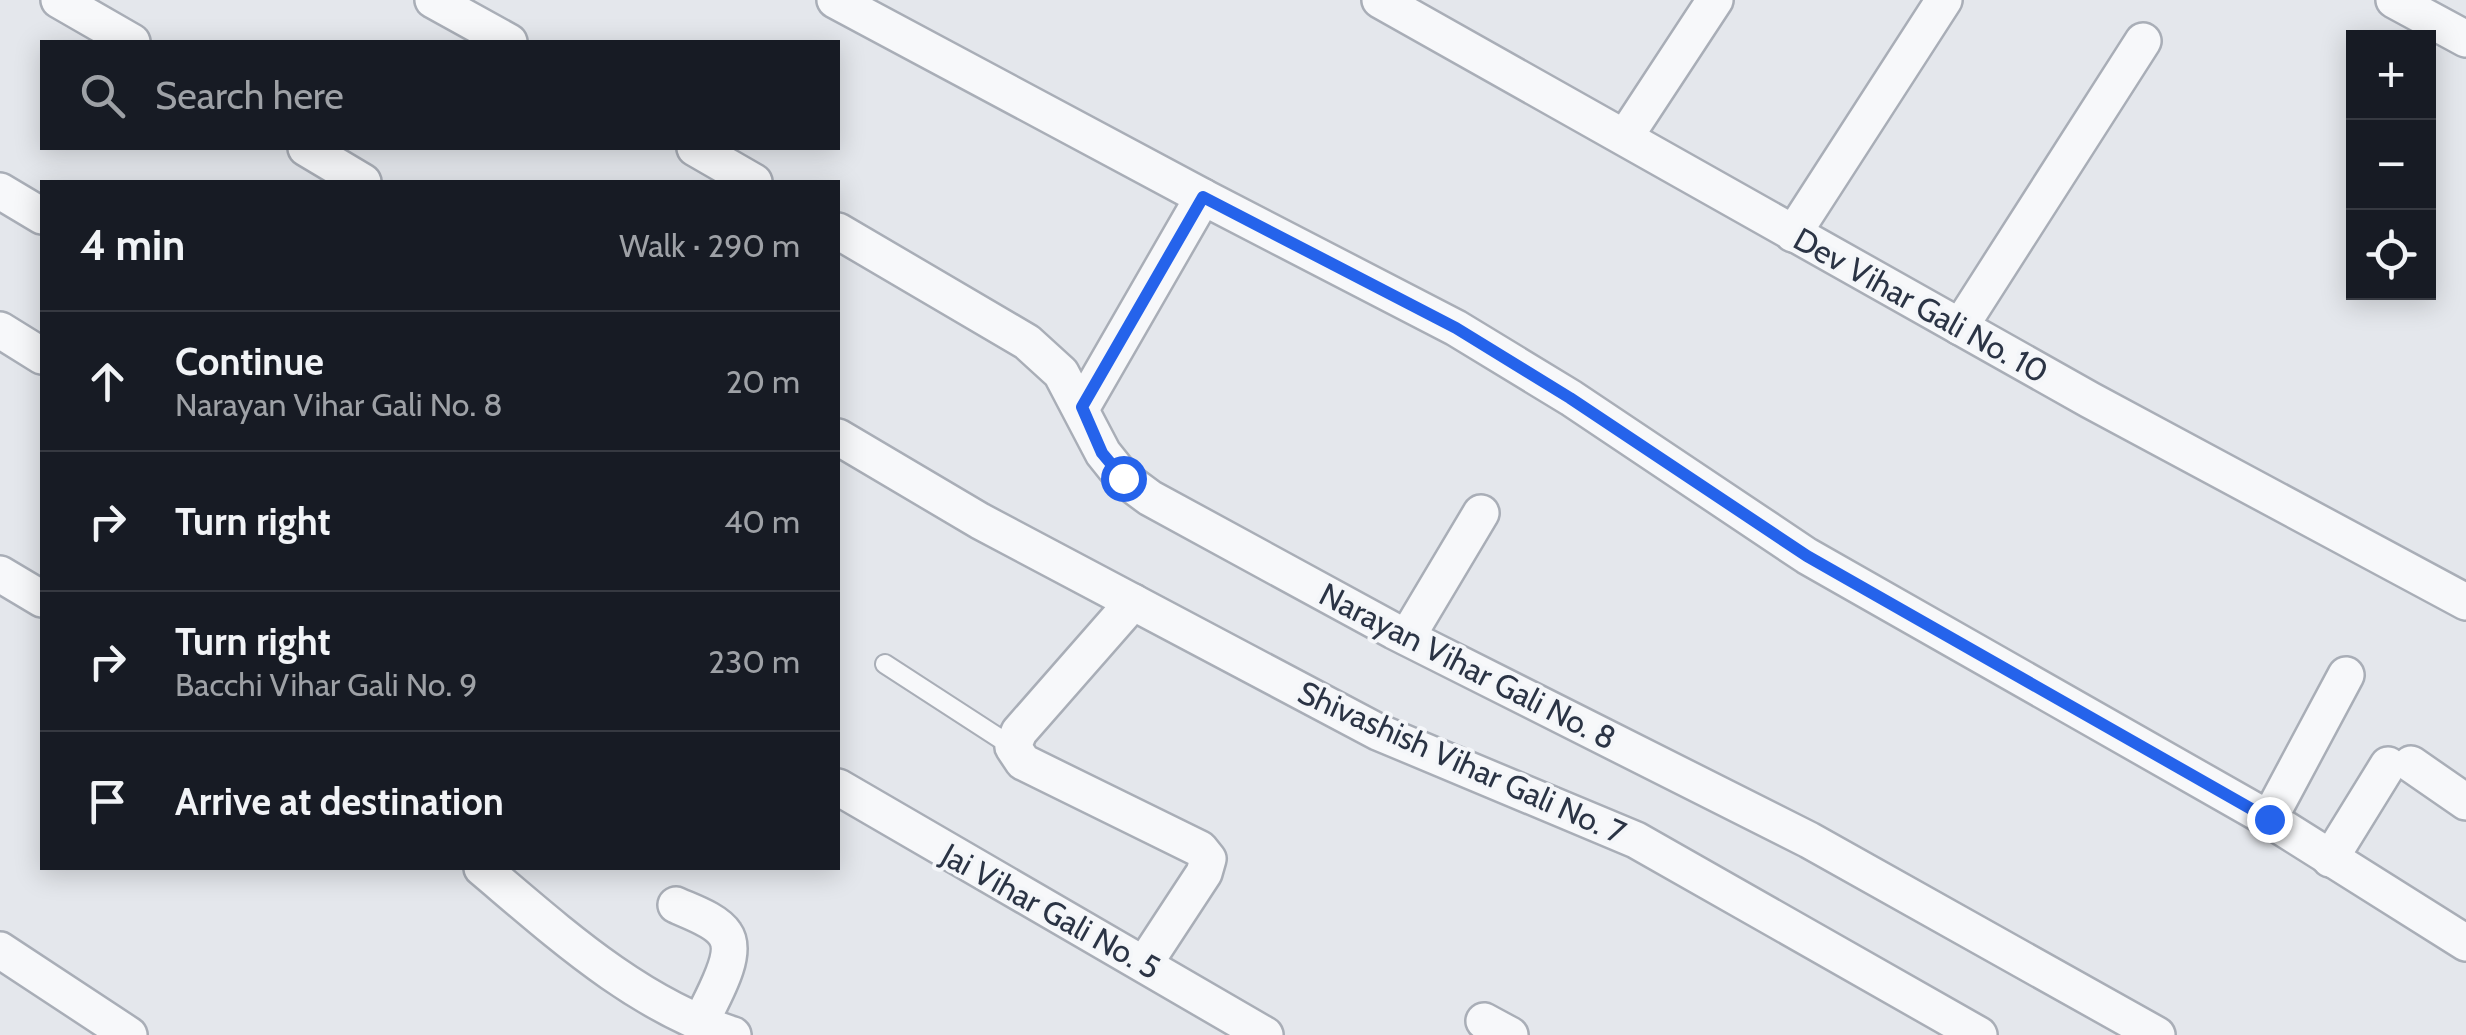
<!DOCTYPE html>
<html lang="en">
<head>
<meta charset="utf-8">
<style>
  body { margin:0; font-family:Cabin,sans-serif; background:#20242c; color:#f1f3f6 }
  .controls { position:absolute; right:30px; top:30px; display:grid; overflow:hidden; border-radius:0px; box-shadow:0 5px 25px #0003 }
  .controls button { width:90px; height:90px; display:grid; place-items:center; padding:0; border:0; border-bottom:2px solid #363941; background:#171b24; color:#f1f3f6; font:50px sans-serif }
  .stop { position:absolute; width:30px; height:30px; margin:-22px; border:8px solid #2563eb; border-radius:50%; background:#fff }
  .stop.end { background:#2563eb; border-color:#fff; box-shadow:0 2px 10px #0008 }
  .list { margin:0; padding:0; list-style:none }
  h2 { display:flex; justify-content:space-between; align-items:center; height:130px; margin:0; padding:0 40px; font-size:42px }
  h2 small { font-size:32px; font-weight:400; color:#9ea1a6 }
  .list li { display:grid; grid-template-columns:65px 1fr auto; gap:30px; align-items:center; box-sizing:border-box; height:140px; padding:0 40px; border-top:2px solid #363941 }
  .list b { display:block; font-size:38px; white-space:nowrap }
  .list p { margin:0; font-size:32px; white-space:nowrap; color:#9ea1a6 }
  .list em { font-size:32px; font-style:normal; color:#9ea1a6 }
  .icon { flex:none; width:55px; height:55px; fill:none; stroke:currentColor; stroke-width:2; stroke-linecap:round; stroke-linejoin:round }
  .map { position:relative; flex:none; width:2466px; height:1035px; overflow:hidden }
  .search { position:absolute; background:#171b24; box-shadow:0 5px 25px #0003; left:40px; top:40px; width:800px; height:110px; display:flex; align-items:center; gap:25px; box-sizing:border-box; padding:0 35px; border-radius:0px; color:#9ea1a6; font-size:38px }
  .panel { position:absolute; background:#171b24; box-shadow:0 5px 25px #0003; left:40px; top:180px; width:800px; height:690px; border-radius:0px }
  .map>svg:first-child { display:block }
</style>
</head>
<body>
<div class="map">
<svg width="2466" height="1035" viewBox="0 0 2466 1035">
  <rect width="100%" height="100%" fill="#e4e7ec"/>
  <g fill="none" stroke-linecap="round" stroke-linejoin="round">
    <g stroke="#a9aeb7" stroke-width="22">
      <polyline id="service" points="885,664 1013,747"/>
    </g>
    <g stroke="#a9aeb7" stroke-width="40">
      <g id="minor">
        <polyline points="59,0 132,42"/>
        <polyline points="433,0 509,42"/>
        <polyline points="835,0 1203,197 1082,407"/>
        <polyline points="1380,0 2090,400 2466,602"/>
        <polyline points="2394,0 2466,39"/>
        <polyline points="1625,137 1715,0"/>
        <polyline points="306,148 363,182"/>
        <polyline points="695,148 754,182"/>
        <polyline points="0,191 42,216"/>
        <polyline points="1203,197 1456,328 1571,398 1807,556 2269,819 2466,943"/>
        <polyline points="838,231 1027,342 1061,373 1103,453 1123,478 1150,498 1394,631 1809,840 2157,1035"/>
        <polyline points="1793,234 1944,0"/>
        <polyline points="1960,327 2143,41"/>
        <polyline points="0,330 42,356"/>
        <polyline points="838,437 980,521 1378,732 1636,840 1979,1035"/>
        <polyline points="0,574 42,599"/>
        <polyline points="1133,602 1019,732 1013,747 1023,762 1200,849 1208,859 1204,873 1145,963"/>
        <polyline points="1407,637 1481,513"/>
        <polyline points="2411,764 2466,802"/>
        <polyline points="838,787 1265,1035"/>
        <polyline points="2269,819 2346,675"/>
        <polyline points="2330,859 2388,765"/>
        <path d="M482,868C559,933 636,1004 733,1035"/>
        <path d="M676,905C691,912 716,920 725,934C740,955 709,1003 700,1024"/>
        <polyline points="0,950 129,1035"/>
        <polyline points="1484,1021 1510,1035"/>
      </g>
    </g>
    <use href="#service" stroke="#f7f8fa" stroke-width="18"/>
    <use href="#minor" stroke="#f7f8fa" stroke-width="35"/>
  </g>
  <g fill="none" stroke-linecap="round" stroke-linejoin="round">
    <polyline stroke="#2563eb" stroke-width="12" points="1123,478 1102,453 1082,407 1203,197 1456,328 1570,398 1807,556 2269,819"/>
  </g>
  <g text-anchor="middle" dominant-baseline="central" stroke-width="8" stroke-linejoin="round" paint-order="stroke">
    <g font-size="32" fill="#2b3445" stroke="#f4f6f9">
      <text transform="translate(1921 305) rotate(29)">Dev Vihar Gali No. 10</text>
      <text transform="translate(1468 666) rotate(27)">Narayan Vihar Gali No. 8</text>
      <text transform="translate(1462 762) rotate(24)">Shivashish Vihar Gali No. 7</text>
      <text transform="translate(1051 911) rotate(29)">Jai Vihar Gali No. 5</text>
    </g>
  </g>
</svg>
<div class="controls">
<button>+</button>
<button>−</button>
<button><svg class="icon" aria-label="locate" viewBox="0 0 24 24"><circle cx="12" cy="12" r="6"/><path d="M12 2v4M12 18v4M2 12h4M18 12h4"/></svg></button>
</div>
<div class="stop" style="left:1123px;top:478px"></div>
<div class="stop end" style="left:2269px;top:819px"></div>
<div class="search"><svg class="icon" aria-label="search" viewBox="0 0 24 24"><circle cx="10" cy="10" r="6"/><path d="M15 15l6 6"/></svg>Search here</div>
<section class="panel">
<h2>4 min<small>Walk · 290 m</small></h2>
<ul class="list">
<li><svg class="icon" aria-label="ahead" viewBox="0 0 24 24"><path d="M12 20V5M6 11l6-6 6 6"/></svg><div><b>Continue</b><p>Narayan Vihar Gali No. 8</p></div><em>20 m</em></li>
<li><svg class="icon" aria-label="right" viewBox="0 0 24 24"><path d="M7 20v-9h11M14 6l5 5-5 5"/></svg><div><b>Turn right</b></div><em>40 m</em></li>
<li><svg class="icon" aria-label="right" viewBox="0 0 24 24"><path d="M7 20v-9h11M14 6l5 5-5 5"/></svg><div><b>Turn right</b><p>Bacchi Vihar Gali No. 9</p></div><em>230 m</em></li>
<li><svg class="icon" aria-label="arrive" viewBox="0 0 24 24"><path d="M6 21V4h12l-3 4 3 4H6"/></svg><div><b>Arrive at destination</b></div></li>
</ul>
</section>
</div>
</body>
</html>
